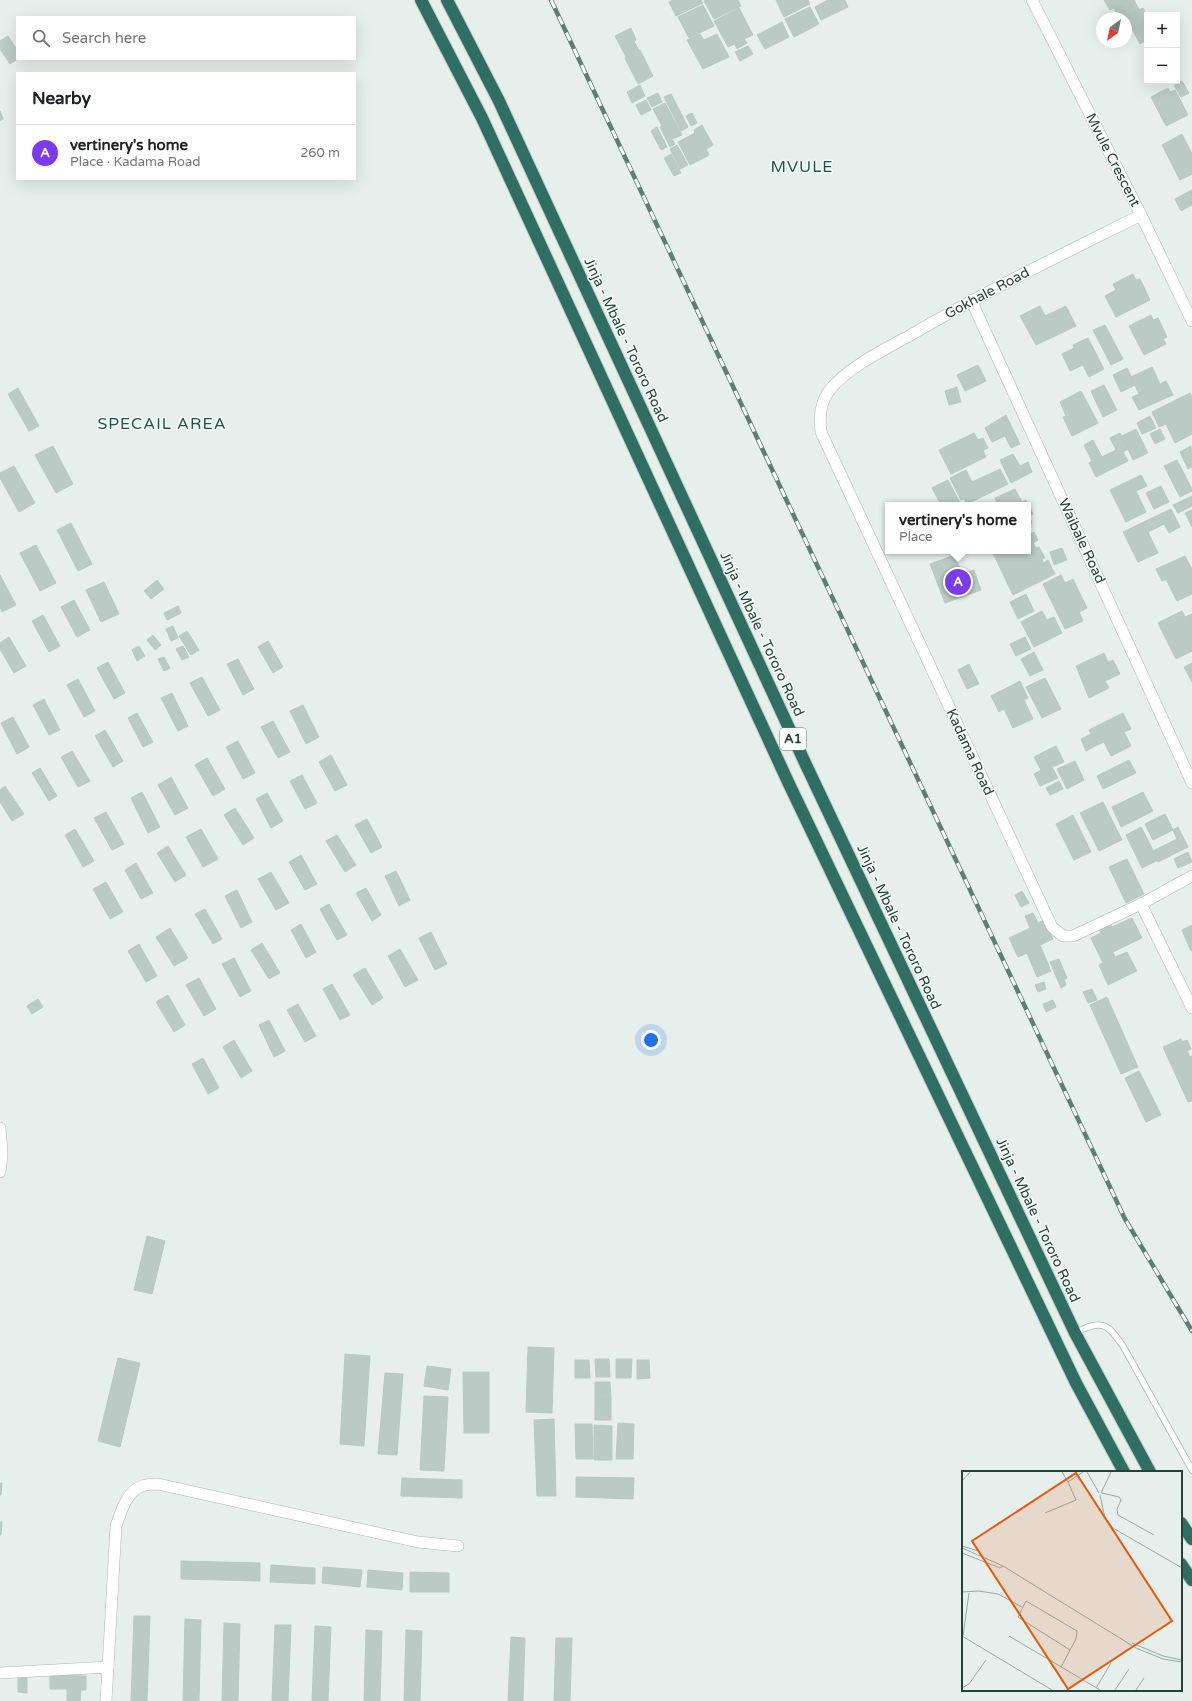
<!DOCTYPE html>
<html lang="en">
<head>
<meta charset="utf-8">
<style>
  body { margin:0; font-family:"Varela Round",sans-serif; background:#f6f6f6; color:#202124 }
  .controls { position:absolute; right:12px; top:12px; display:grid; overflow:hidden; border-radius:0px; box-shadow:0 4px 16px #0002 }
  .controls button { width:36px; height:36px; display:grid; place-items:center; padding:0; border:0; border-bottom:1px solid #e0e0e0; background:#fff; color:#202124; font:20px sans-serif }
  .compass { position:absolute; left:1096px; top:12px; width:36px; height:36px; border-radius:50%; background:#fff; box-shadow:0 4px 16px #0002; rotate:213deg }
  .you { position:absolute; left:651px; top:1040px; width:14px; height:14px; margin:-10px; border:3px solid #fff; border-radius:50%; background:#1a73e8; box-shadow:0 0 0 6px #1a73e833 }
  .badge { display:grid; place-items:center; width:26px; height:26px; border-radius:50%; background:#7c3aed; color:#fff; font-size:13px; font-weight:700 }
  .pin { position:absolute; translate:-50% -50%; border:2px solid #fff; box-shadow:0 1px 4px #0006 }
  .popup { position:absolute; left:885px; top:502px; width:146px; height:52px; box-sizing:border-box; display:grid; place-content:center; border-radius:0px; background:#fff; filter:drop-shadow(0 1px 3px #0005); font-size:13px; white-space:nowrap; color:#757577 }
  .popup b { font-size:15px; color:#202124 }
  .popup::after { content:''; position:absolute; left:50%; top:100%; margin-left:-8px; border:8px solid transparent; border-top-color:#fff }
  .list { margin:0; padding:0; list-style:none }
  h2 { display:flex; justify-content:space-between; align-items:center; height:52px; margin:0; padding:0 16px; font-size:17px }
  h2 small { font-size:13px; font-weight:400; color:#757577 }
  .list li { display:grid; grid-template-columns:26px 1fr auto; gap:12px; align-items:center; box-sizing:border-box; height:56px; padding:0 16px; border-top:1px solid #e0e0e0 }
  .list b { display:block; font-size:15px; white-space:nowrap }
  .list p { margin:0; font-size:13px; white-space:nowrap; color:#757577 }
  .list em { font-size:13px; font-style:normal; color:#757577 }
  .icon { flex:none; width:22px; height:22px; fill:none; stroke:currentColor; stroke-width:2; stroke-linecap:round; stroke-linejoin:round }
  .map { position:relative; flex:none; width:1192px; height:1701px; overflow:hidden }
  .search { position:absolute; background:#fff; box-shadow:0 4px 16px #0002; left:16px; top:16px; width:340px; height:44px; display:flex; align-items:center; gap:10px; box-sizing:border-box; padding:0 14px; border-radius:0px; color:#757577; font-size:15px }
  .panel { position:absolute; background:#fff; box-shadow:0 4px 16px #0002; left:16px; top:72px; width:340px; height:108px; border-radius:0px }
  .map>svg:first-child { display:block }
</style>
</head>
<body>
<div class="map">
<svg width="1192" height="1701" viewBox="0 0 1192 1701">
  <rect width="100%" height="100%" fill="#e6efeb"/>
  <g fill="#bbcac4" stroke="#b8c9c2">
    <polygon points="673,0 701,0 703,3 676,16 669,2"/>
    <polygon points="706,0 738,0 741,6 714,19 704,1"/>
    <polygon points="776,0 808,0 810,4 784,17"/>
    <polygon points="828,0 845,0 848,7 821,20 815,7"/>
    <polygon points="1104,0 1129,0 1110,10"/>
    <polygon points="1129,0 1134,0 1139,10 1123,18 1119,18 1114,8"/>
    <polygon points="703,5 714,26 689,38 678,17"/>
    <polygon points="810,7 819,24 794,37 785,19"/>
    <polygon points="739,8 753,35 744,39 747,43 737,49 735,44 728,47 714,21"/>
    <polygon points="1143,8 1147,16 1147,21 1132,29 1125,17"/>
    <polygon points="1147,21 1147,40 1140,44 1132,29"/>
    <polygon points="782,22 789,37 765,49 757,35"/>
    <polygon points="631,28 636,40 634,41 639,51 626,57 615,36"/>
    <polygon points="700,34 704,40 717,34 729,57 703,69 687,40"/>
    <polygon points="8,36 17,50 18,59 10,64 0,49 0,41"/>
    <polygon points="748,46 753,54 740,61 735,52"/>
    <polygon points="640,50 653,76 638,84 625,58"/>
    <polygon points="1182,81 1189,93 1181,97 1174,85"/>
    <polygon points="640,85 645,96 632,103 627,92"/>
    <polygon points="1168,88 1170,92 1175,90 1188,115 1166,126 1151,97"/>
    <polygon points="658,93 662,102 652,107 647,98"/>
    <polygon points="671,94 688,127 681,131 664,97"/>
    <polygon points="646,100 651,110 641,115 636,105"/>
    <polygon points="665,103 682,135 672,139 675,144 670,147 660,127 662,126 653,109"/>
    <polygon points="0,111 3,119 0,121"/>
    <polygon points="692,113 697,123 691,126 686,116"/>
    <polygon points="702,125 713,145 706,149 709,155 690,165 678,142 695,133 694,130"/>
    <polygon points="657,127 667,147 661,150 651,131"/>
    <polygon points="1182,134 1192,154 1192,174 1180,180 1162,145"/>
    <polygon points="677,145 688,165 680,169 670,149"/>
    <polygon points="671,154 681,173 674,176 664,158"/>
    <polygon points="1192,190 1192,205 1181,211 1175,199"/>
    <polygon points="1133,274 1136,280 1140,279 1150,300 1116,317 1105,296 1116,290 1113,284"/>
    <polygon points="1040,306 1045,316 1066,306 1076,326 1036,345 1020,316"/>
    <polygon points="1151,315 1153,320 1158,318 1167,337 1163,339 1166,344 1144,355 1129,326"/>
    <polygon points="1105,325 1123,359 1111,365 1093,330"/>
    <polygon points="1088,338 1104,369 1089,377 1083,365 1070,371 1062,354 1074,348 1073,345"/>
    <polygon points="978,365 986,381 965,391 957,375"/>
    <polygon points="1152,367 1160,384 1166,381 1173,395 1139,410 1132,397 1139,394 1131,377"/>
    <polygon points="1127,368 1135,385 1121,392 1113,375"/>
    <polygon points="1104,385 1117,410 1103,417 1091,391"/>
    <polygon points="957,387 961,402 949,405 945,391"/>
    <polygon points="18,388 39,426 29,431 8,394"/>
    <polygon points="1081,391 1098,423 1072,436 1063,417 1066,416 1060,402"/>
    <polygon points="1190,393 1192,397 1192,434 1175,443 1166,424 1159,427 1152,412"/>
    <polygon points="1006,415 1020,444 1011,448 1005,436 992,442 985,428"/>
    <polygon points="1150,416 1156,428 1142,434 1137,423"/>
    <polygon points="1136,429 1148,453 1133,460 1122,436"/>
    <polygon points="1160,429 1165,439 1155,444 1150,434"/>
    <polygon points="974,433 978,440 983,438 988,448 983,450 986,457 951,474 939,450"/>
    <polygon points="1120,433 1128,449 1123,452 1128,461 1096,477 1089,463 1092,461 1084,445 1093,440 1102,457 1116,450 1110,438"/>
    <polygon points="53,446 73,484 56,493 35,455"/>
    <polygon points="1191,446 1192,467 1188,469 1180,452"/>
    <polygon points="1013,454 1020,466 1028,462 1032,472 1011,483 1000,460"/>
    <polygon points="1177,460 1192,489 1192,491 1180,497 1164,466"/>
    <polygon points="14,466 35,503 19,512 0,478 0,473"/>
    <polygon points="1000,469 1008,484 967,504 964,499 961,500 950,478 966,470 972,482"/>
    <polygon points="1141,475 1147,486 1136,491 1146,512 1126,522 1110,490"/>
    <polygon points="948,480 961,505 941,505 932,488"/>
    <polygon points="1161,486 1169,502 1154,509 1146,493"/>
    <polygon points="1015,489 1022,502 1026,500 1033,514 1029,516 1032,523 1028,525 1028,505 998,505 995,498"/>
    <polygon points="1192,496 1192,506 1178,513 1173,505"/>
    <polygon points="1171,509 1180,527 1169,533 1164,524 1148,532 1158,553 1138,562 1123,532"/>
    <polygon points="1192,510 1192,527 1185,513"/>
    <polygon points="71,523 92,564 78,571 57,530"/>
    <polygon points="1028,532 1029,535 1034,532 1038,540 1033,543 1036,548 1039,547 1045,558 1042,559 1043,563 1048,560 1055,574 1013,595 992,551 1028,551"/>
    <polygon points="36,545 56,583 40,591 20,553"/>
    <polygon points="1062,548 1067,560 1054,565 1050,552"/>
    <polygon points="955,555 962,574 974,570 981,590 945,603 930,564"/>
    <polygon points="1185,556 1192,569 1192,594 1177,601 1166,579 1162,581 1156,569"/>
    <polygon points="0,575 16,605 2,612 0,607"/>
    <polygon points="1061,575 1065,583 1073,579 1087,608 1079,612 1083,621 1065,629 1043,584"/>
    <polygon points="157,580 164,589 151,599 144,591"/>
    <polygon points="104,582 119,614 101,622 86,590"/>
    <polygon points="1026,594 1034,611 1018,619 1010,602"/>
    <polygon points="74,600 90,630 77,637 61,607"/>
    <polygon points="178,606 181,613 167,620 164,613"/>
    <polygon points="1042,611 1047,620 1054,617 1062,633 1034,647 1021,622"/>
    <polygon points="1182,611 1185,617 1192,614 1192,651 1176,659 1158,623"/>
    <polygon points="43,615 60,646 49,652 32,621"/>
    <polygon points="173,626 178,638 171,641 166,629"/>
    <polygon points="187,631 199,650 191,655 179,636"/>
    <polygon points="153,635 161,645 155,650 147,640"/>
    <polygon points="9,637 26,666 14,673 0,649 0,643"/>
    <polygon points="1025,637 1031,649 1016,656 1010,644"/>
    <polygon points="268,641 283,667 273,673 258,647"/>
    <polygon points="139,646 145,656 137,661 132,650"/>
    <polygon points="183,646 189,657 182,660 176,649"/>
    <polygon points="1034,652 1043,670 1030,676 1021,659"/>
    <polygon points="1104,653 1108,662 1113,660 1120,674 1105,681 1109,688 1089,698 1076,666"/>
    <polygon points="164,657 170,668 164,671 158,659"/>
    <polygon points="238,659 254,689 243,695 227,664"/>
    <polygon points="108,662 125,693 114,699 97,668"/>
    <polygon points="1192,663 1192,682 1184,667"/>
    <polygon points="969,664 979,684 967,689 958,670"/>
    <polygon points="202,677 220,710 208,716 190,683"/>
    <polygon points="1045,678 1061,709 1042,718 1026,687"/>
    <polygon points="78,679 95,711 84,717 67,685"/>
    <polygon points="1020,681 1028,698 1024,700 1033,719 1013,728 1004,709 999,712 991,696"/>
    <polygon points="172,693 188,726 178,731 161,698"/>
    <polygon points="44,699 60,730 49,735 33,705"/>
    <polygon points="303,705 319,737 306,744 290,711"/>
    <polygon points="137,713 153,742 143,747 128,718"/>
    <polygon points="1123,713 1131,729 1124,732 1131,746 1111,756 1104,742 1097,745 1089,730"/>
    <polygon points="13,717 29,747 17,754 1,723"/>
    <polygon points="273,721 290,752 278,758 261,727"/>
    <polygon points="105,730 123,761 113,767 95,736"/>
    <polygon points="1091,734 1097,745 1086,751 1081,739"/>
    <polygon points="238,741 255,773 243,779 226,747"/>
    <polygon points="1056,746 1064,762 1052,767 1058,778 1040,786 1034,774 1041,770 1034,757"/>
    <polygon points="72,751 90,781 78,787 61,757"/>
    <polygon points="331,755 347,785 335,791 319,762"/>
    <polygon points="207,758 225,789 213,796 195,765"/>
    <polygon points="1129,760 1136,773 1103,789 1097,776"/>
    <polygon points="1075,761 1084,780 1067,789 1057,769"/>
    <polygon points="40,768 57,796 49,801 32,773"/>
    <polygon points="302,775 317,803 305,809 290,781"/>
    <polygon points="171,777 188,808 175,815 158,785"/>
    <polygon points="1059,781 1063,789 1050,795 1046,788"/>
    <polygon points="5,786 24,814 12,821 0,802 0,790"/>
    <polygon points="142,792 160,827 148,833 131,798"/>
    <polygon points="1143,792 1153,811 1121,827 1112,807"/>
    <polygon points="267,793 283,821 271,828 256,799"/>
    <polygon points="1103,802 1122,840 1099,851 1080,813"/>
    <polygon points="235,808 254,838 243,845 224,815"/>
    <polygon points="106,812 124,844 112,850 94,818"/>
    <polygon points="1165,814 1173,830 1153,840 1145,824"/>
    <polygon points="1073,815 1091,852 1074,860 1056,824"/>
    <polygon points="367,819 382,847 371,853 355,825"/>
    <polygon points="1141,827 1158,860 1142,868 1126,835"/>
    <polygon points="1178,827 1188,847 1158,862 1153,851 1177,839 1173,830"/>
    <polygon points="75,829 94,861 83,867 65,835"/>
    <polygon points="201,829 218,859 203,867 186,837"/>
    <polygon points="337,835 356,865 345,872 326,841"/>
    <polygon points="168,846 186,875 175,882 157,853"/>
    <polygon points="1188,852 1192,862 1178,868 1174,859"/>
    <polygon points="301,855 317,884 305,890 289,862"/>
    <polygon points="1127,859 1144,894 1126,903 1109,867"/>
    <polygon points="136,863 153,893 141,899 125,870"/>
    <polygon points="396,871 410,900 399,906 385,876"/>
    <polygon points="271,872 289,903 276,910 258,879"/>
    <polygon points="106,882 123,912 110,919 93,889"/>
    <polygon points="366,888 381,915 372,921 356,893"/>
    <polygon points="237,890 252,922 241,928 225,896"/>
    <polygon points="1022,891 1029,903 1021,907 1015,895"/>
    <polygon points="329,904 347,935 337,940 320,909"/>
    <polygon points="205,909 222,939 213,944 195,914"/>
    <polygon points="1033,913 1038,923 1044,920 1053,939 1040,945 1051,971 1037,977 1027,953 1018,957 1009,938 1030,928 1025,916"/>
    <polygon points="1132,918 1142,938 1113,952 1115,957 1127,952 1137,971 1108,985 1099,965 1103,963 1091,938 1101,933 1099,929 1110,923 1112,927"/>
    <polygon points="301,924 316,952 306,958 291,930"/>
    <polygon points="1192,925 1192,951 1191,951 1182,930"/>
    <polygon points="170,928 188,958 174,966 156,937"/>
    <polygon points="431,932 447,964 435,970 419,938"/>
    <polygon points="262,943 280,973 269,979 251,950"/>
    <polygon points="139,944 157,976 146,982 128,951"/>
    <polygon points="400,949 418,980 405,987 388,956"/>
    <polygon points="234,958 251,991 240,997 222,964"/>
    <polygon points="1059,959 1067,978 1064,980 1066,985 1061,988 1050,962"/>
    <polygon points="365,968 383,998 372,1005 353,975"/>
    <polygon points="199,978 216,1009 204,1016 186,985"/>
    <polygon points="1044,982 1046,989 1038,992 1035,985"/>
    <polygon points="332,984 350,1015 340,1020 323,989"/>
    <polygon points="1092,989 1097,1000 1088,1003 1083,992"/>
    <polygon points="168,995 185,1025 174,1032 156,1002"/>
    <polygon points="1107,997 1138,1067 1121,1074 1090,1005"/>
    <polygon points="38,999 43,1007 32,1014 27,1006"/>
    <polygon points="1053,1000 1056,1007 1046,1012 1043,1004"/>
    <polygon points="298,1004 316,1036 305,1042 287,1010"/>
    <polygon points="269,1020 285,1051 274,1057 259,1025"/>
    <polygon points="1181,1039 1182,1042 1187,1040 1191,1049 1187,1051 1190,1057 1192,1056 1192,1101 1188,1102 1163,1047"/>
    <polygon points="234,1040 252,1071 241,1078 223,1047"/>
    <polygon points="203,1058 219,1088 208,1094 192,1064"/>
    <polygon points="1139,1071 1161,1115 1146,1122 1125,1078"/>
    <polygon points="147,1236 165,1241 152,1294 134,1290"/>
    <polygon points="528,1347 554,1348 552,1413 526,1412"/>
    <polygon points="345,1354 370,1356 364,1446 340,1444"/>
    <polygon points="118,1358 140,1363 120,1447 98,1441"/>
    <polygon points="595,1359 609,1359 610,1377 596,1377"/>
    <polygon points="616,1359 632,1359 631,1378 616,1378"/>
    <polygon points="575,1360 589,1360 590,1378 575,1378"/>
    <polygon points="637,1360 649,1360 650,1378 637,1379"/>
    <polygon points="427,1366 451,1369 448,1390 424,1386"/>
    <polygon points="463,1372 489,1372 489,1433 464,1433"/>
    <polygon points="385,1373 403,1374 397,1455 378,1454"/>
    <polygon points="595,1382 610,1382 611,1400 595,1400"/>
    <polygon points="424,1396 448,1397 444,1471 420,1470"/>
    <rect x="595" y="1400" width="16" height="20"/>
    <polygon points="554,1419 556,1496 537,1496 534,1420"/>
    <polygon points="618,1423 634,1424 633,1459 616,1459"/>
    <polygon points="575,1424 592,1424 593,1459 576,1459"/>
    <polygon points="594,1425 612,1426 612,1460 594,1460"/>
    <polygon points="576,1477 634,1478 633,1499 576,1497"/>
    <polygon points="402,1478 462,1480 462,1498 401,1496"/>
    <polygon points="0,1483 2,1483 1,1495 0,1495"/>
    <polygon points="0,1522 2,1522 1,1535 0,1535"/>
    <polygon points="181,1561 260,1563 260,1581 181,1579"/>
    <polygon points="271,1565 315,1568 315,1584 270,1582"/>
    <polygon points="323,1567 362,1570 360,1587 322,1583"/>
    <polygon points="368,1570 403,1573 402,1590 367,1587"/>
    <polygon points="410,1572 449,1573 449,1592 410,1592"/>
    <polygon points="134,1616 150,1616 147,1701 131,1701"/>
    <polygon points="185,1619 201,1620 199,1701 183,1701"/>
    <polygon points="224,1623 240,1624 238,1701 222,1701"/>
    <polygon points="275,1625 291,1625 288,1701 272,1701"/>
    <polygon points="315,1626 331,1627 328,1701 312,1701"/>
    <polygon points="366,1630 382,1631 380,1701 364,1701"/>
    <polygon points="406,1630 422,1631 420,1701 404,1701"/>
    <polygon points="511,1637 525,1638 523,1701 508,1701"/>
    <polygon points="556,1638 572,1638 570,1701 554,1701"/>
    <polygon points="18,1675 27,1675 27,1693 18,1692"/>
    <polygon points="50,1675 86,1676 86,1690 81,1690 80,1701 67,1701 67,1689 50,1689"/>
  </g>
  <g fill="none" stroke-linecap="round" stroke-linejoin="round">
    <g stroke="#a8b8b2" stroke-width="7">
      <path id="lane" d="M1075,1333C1102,1319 1107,1323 1123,1346L1192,1470"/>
    </g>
    <g stroke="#a8b8b2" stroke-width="12">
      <g id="street">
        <polyline points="1032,0 1141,215 1192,321"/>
        <path d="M1141,215C1063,254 984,292 909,336C885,349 845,369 829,391C820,403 819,417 821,432L1052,927L1063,936H1073L1141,904L1192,876"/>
        <polyline points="971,300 1192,783"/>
        <polyline points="1141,904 1192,1008"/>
        <polyline points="0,1128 2,1153 0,1172"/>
        <path d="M108,1667L116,1526C121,1512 126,1492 142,1486C146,1484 153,1484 158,1484L418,1542L458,1546"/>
        <polyline points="0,1673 108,1667 106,1701"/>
      </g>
    </g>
    <g stroke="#c2cac8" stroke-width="14">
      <g id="highway">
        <polyline points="421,0 482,118 789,784 1076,1383 1124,1472"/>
        <polyline points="447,0 499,101 807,767 1075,1333 1150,1472"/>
        <polyline points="1181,1523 1192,1539"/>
        <polyline points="1181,1564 1192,1580"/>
      </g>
    </g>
    <use href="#lane" stroke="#fff" stroke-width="5.5"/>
    <use href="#street" stroke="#fff" stroke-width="11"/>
    <use href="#highway" stroke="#2f6f62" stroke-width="12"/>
    <g stroke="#5f7d75" stroke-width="4.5">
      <polyline id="rail" points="551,0 1125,1219 1192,1331"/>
    </g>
    <use href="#rail" stroke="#f7fbf9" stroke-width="3" stroke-dasharray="9" stroke-linecap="butt"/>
  </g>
  <g text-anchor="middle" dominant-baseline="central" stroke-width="3" stroke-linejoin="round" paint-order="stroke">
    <rect fill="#f7fbf9" stroke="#637a73" stroke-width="1" x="780" y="728" width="26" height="22" rx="3"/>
    <g font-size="13" font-weight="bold" fill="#24423a">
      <text x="793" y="739">A1</text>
    </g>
    <g font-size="14" fill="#24423a" stroke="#f7fbf9">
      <text transform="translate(1113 160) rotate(63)">Mvule Crescent</text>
      <text transform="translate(987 293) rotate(-28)">Gokhale Road</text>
      <text transform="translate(626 340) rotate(65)">Jinja - Mbale - Tororo Road</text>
      <text transform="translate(1082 541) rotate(65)">Waibale Road</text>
      <text transform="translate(762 634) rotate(65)">Jinja - Mbale - Tororo Road</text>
      <text transform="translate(970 752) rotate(65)">Kadama Road</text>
      <text transform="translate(899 927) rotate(65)">Jinja - Mbale - Tororo Road</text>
      <text transform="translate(1038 1220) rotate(65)">Jinja - Mbale - Tororo Road</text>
    </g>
    <g font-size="16" letter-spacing="1" fill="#1f5548" stroke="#f7fbf9">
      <text x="802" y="167">MVULE</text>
      <text x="162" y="424">SPECAIL AREA</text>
    </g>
  </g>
  <g transform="translate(962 1471)">
    <rect width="220" height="220" fill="#e6efeb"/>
    <path fill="none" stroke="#98aaa4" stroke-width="1" d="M100,1L106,11L121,1M125,1L137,22M0,10L8,1M139,22L149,1M140,22L157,26L159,29L155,38L156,44L192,64M138,24L143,47L151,57L220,97M83,42L114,29L106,11M0,75L16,80M0,77L41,95L174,177L201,188L220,191M0,82L38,97L41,95M0,121L17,120L36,123L60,136M0,165L90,219M1,165L7,122M47,165L138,219M170,172L201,185L220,189M99,196L108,179L114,168L115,160L64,130L56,146L108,179M0,217L7,213L24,189M134,217L149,192M153,219L167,198M174,219L182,207"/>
    <path fill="#e8590c" fill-opacity="0.15" stroke="#e8590c" stroke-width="2" d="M114,2L210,150L106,218L10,70Z"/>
    <rect width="220" height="220" fill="none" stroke="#24423a" stroke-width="2"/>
  </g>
</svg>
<div class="controls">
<button>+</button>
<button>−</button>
</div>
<svg class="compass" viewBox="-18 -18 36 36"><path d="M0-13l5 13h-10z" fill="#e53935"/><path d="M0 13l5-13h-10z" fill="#757577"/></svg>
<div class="you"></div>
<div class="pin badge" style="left:958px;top:582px">A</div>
<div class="popup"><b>vertinery's home</b>Place</div>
<div class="search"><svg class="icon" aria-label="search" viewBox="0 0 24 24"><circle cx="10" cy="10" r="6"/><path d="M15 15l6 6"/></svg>Search here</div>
<section class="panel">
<h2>Nearby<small></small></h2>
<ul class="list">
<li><span class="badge">A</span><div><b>vertinery's home</b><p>Place · Kadama Road</p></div><em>260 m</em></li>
</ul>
</section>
</div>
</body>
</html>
